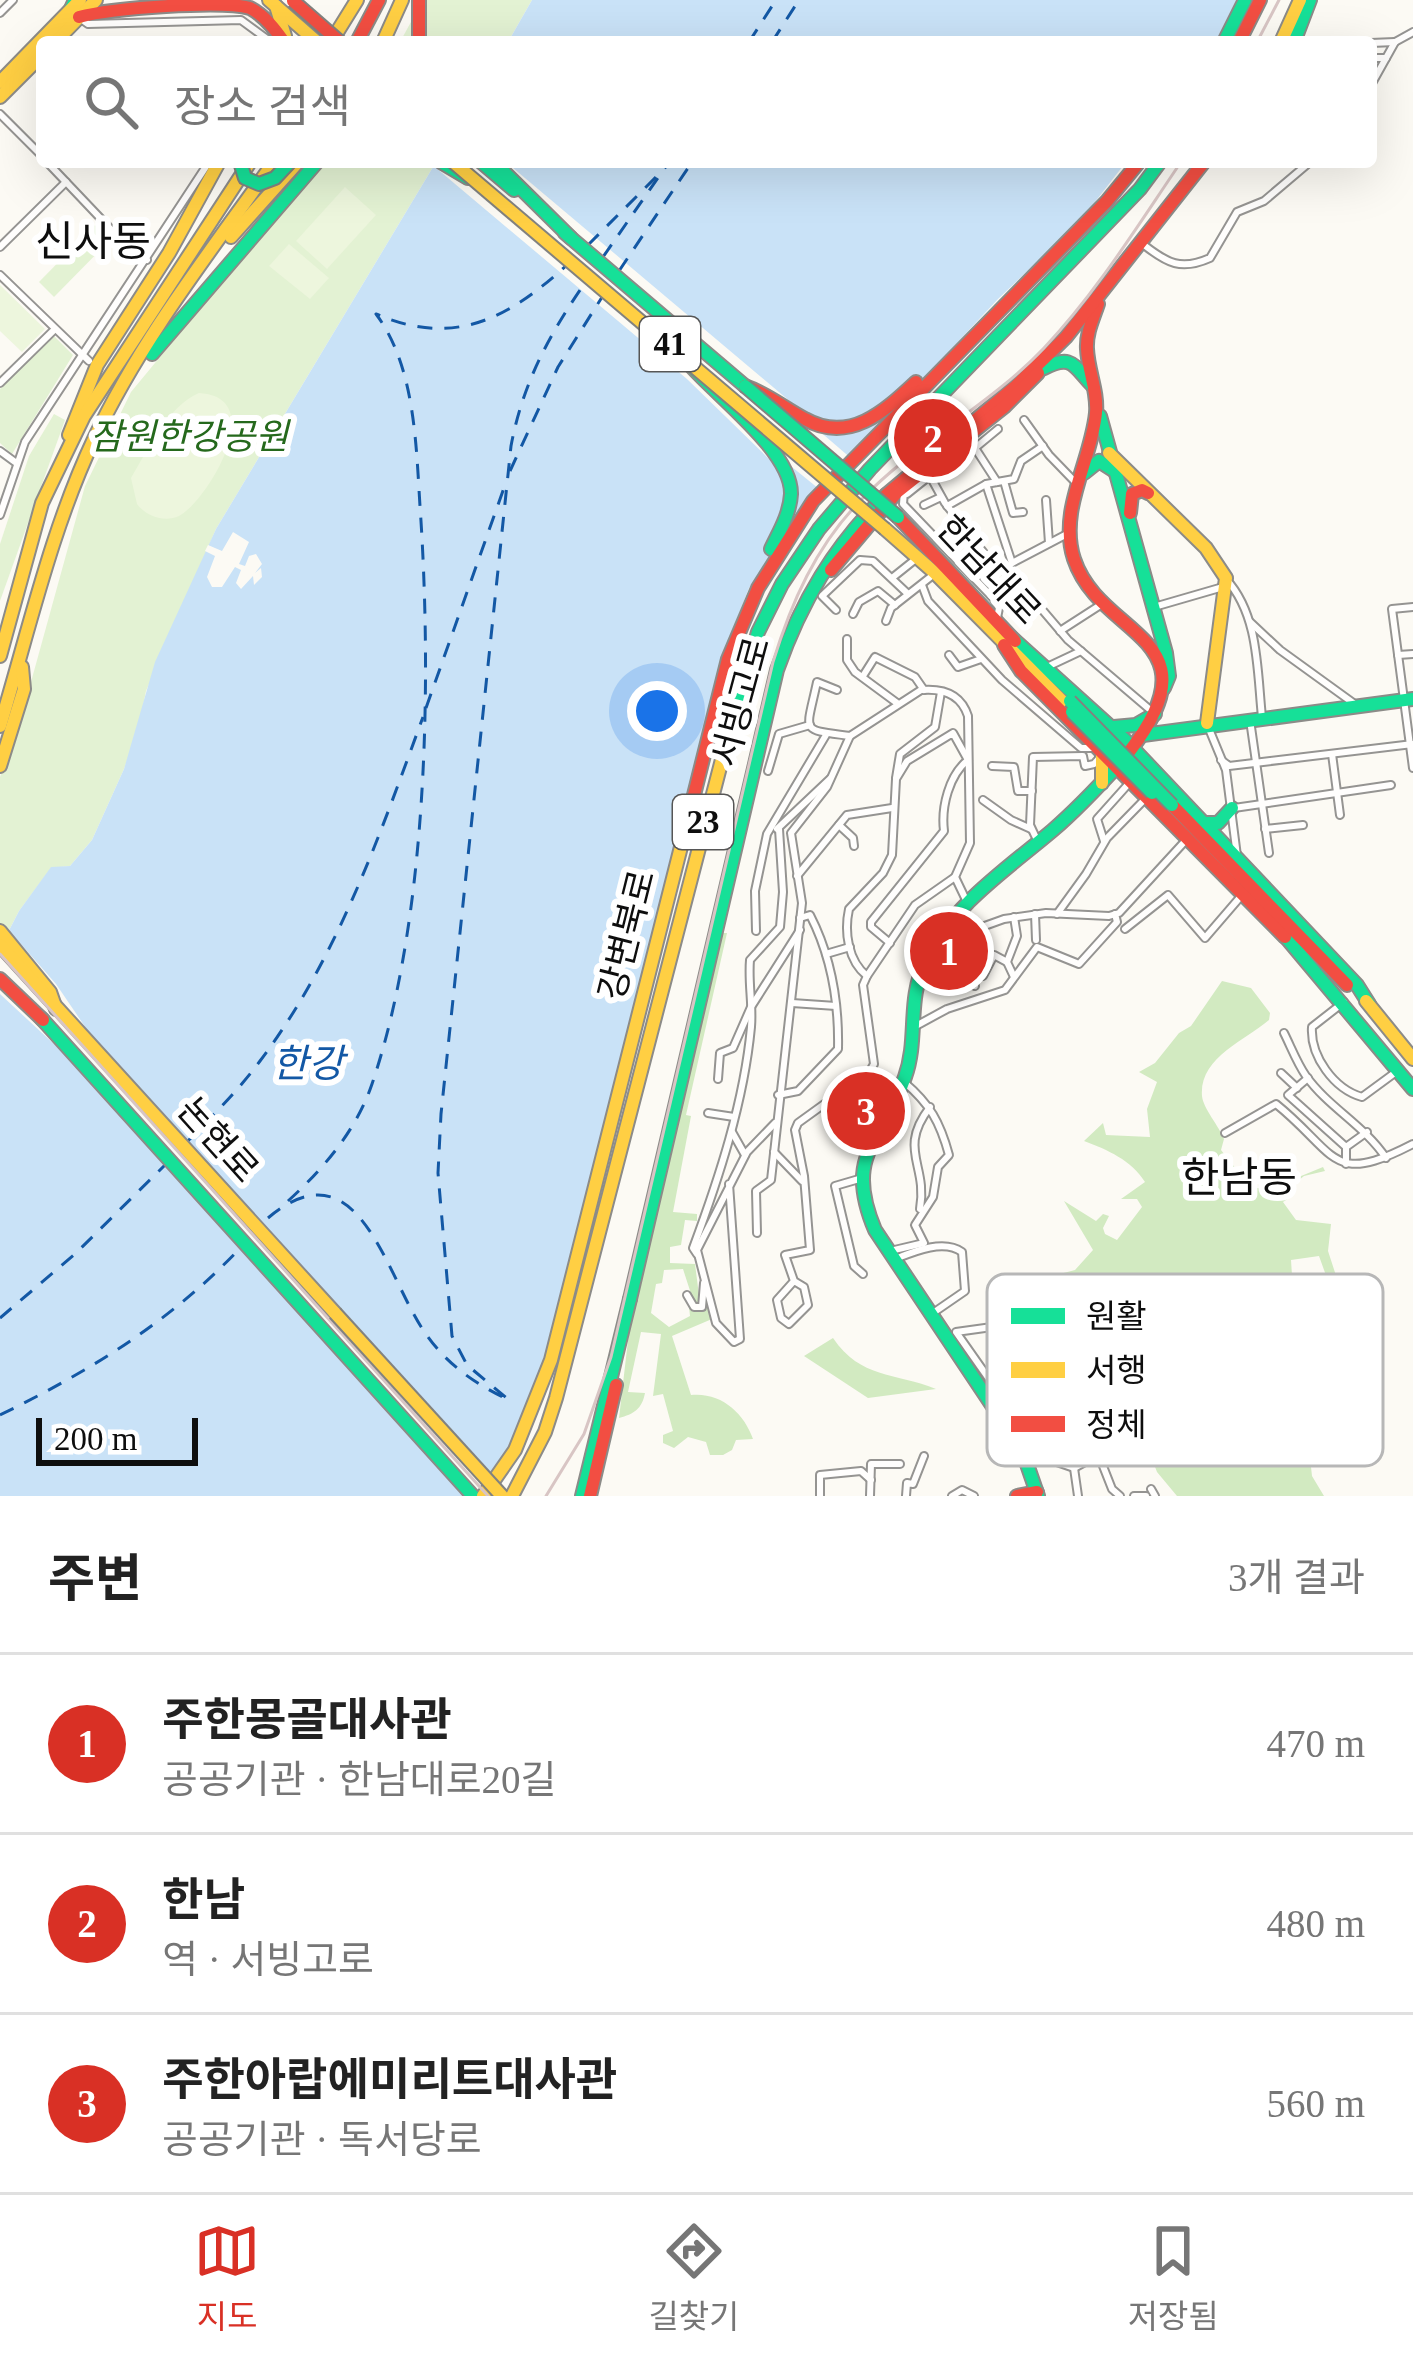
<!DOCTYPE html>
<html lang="ko">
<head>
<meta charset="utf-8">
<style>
  body { margin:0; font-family:"Times New Roman","Noto Sans KR",serif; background:#f2f2f2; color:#222 }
  .scale { position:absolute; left:36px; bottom:30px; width:162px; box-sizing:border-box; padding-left:12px; border:6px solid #0e0e0e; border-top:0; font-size:33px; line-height:42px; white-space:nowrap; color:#0e0e0e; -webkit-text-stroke:9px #fff; paint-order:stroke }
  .you { position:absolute; left:657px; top:711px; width:42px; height:42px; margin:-30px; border:9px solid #fff; border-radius:50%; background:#1a73e8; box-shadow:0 0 0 18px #1a73e833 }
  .badge { display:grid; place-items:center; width:78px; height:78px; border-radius:50%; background:#d93025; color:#fff; font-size:39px; font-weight:700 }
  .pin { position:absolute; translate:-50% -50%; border:6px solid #fff; box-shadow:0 3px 12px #0006 }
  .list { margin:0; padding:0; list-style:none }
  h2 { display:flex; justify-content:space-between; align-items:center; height:156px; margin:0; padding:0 48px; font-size:51px }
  h2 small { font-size:39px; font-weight:400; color:#767676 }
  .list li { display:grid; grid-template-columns:78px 1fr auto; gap:36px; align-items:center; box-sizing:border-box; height:180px; padding:0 48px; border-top:3px solid #e0e0e0 }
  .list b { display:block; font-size:45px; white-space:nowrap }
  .list p { margin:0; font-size:39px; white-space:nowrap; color:#767676 }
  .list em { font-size:39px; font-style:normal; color:#767676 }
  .icon { flex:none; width:66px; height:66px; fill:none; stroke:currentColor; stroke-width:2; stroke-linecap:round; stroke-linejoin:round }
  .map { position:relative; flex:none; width:1413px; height:1496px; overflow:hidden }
  .search { position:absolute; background:#fff; box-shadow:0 12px 48px #0002; left:36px; right:36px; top:36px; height:132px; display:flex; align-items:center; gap:30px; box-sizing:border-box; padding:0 42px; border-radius:12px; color:#767676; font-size:45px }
  .sheet { height:696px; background:#fff }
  nav { display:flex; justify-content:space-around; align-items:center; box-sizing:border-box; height:168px; border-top:3px solid #e0e0e0; background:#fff; font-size:33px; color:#767676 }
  nav a { display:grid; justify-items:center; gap:6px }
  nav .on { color:#d93025 }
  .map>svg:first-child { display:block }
</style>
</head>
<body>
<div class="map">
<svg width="1413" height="1496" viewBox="0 0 1413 1496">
  <rect width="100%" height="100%" fill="#fcfaf4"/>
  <g fill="#e3f2d3">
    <polygon points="423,0 532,0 508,42 400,42"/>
    <polygon points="315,162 436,162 216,529 146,691 139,726 124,769 92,840 70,866 51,868 19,911 0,948 0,777 23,711 85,486 131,392 250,248"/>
    <polygon points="95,225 110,240 54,297 39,282"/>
    <polygon points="53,335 73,355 12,454 0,443 0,389"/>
    <polygon points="54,414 65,420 0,601 0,544 29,456"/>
  </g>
  <g fill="#d2eac1">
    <path d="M721,933H727L686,1115L691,1116L673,1212L697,1214V1221L685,1220L681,1245L670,1247V1263L695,1264L700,1303H694L683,1269L664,1270L662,1283L656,1284L651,1313L669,1327L690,1316L689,1307L704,1310L705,1285L712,1319L672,1336L691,1395C721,1392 744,1413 753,1439L736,1440L732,1450L723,1455H710L706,1442L688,1437L674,1448L663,1443V1435L673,1431L663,1394L653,1396L661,1334L641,1332L628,1392L645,1393C642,1409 634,1414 619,1418L630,1323Z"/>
    <path d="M1222,981L1251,988L1270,1013L1269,1020C1244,1041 1199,1058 1202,1096C1203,1108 1219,1126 1224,1139L1221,1150L1251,1188H1272L1323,1167L1325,1171L1304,1176L1289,1188V1198L1283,1202L1296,1220L1331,1224L1328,1251L1344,1300L1338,1312H1332L1328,1303L1332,1292L1319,1256L1291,1260L1293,1291L1333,1328L1313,1373L1298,1379L1307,1390L1308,1440L1303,1441L1297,1434L1303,1429C1299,1399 1262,1404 1240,1413L1266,1465L1309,1449L1312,1476L1324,1496H1177L1157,1472L1135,1414L1080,1358L1011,1327L1023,1299L1015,1296L1014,1286L1075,1270L1093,1250L1064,1201L1096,1221L1103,1214L1109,1216L1103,1228L1105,1234L1117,1240L1142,1207L1137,1199H1121L1145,1182C1131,1160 1108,1150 1084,1141L1103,1123L1106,1135L1150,1137L1147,1109L1157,1082L1139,1072L1155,1063L1179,1033L1191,1026Z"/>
    <path d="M833,1338C861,1379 894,1372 936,1389L868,1398L804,1356Z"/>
  </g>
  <g fill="#edf6dd">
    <polygon points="345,187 376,215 327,269 296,241"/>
    <polygon points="289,244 329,278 310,299 269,266"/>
    <polygon points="0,285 45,329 22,352 0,331"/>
    <path d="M199,393C271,397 206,502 179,516C164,523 146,516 137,504L131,478C148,450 168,406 199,393Z"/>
  </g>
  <g fill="#c9e2f7">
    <polygon points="532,0 1241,0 1219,42 508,42"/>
    <polygon points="436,162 1126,162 1081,220 998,299 820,489 749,588 721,659 550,1355 517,1440 478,1496 0,1496 0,948 19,911 51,867 70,866 92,840 124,769 155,662 216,529"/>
  </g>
  <g fill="#fcfaf4">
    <polygon points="429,162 506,162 805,414 803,417 853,460 824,493 776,454 769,459 687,379"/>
    <polygon points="233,532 249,542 239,564 245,566 249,556 256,554 262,564 255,573 261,568 262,577 254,585 253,576 241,589 236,583 241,570 235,567 222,587 212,587 207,577 215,556 205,551 208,545 222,551"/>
    <polygon points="5,926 56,984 90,1034 496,1483 486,1496 465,1496 457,1488 69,1058 0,994 0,935"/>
  </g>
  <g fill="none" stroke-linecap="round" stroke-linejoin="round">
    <g stroke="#1358a5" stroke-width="3" stroke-dasharray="15 12" stroke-linecap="butt">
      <polyline points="749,42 776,0"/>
      <polyline points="772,42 799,0"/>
      <polyline points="588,245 657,176"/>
      <polyline points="603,257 669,162"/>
      <polyline points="619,271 692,162"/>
      <polyline points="510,471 558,367 604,294"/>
      <polyline points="426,708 505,485"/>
      <path d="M185,1144C211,1117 238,1091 260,1061C337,959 379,837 423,717"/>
      <path d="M288,1201C324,1168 356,1131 372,1084C428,919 432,680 420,506C416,444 415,366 376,314C455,348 509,318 568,264"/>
      <path d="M268,1218C361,1140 386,1281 428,1337C449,1366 477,1385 509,1400L467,1365L452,1336L438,1173L441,1114L511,446C523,382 550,333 587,280"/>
      <polyline points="0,1318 75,1254 166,1164"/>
      <path d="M0,1415C92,1370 173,1320 243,1245"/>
    </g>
    <g stroke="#959492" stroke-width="10">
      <g id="street">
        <polyline points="0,13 13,0"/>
        <polyline points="81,19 88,24 241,20 271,42"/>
        <polyline points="1371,43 1395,42"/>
        <polyline points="1371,58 1386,58"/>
        <polyline points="1371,85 1395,42 1413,32"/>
        <polyline points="0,114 42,156"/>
        <polyline points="47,162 122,241 147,260"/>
        <path d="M1144,245C1167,263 1181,271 1210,258L1237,212L1264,201L1310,162"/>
        <polyline points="0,247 66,182"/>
        <polyline points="0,275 89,361"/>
        <polyline points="0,383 54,330"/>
        <polyline points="1024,420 1049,455 1078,485"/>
        <polyline points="0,451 15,462"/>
        <polyline points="930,476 945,503 991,562 1016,579 1068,640 1155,714"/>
        <polyline points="1004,481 1013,513 1023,512"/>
        <polyline points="997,482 975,448 998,429"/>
        <polyline points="986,484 1012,563"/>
        <polyline points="904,491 903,504 993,598 999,608 997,618"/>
        <polyline points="907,494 952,458"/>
        <polyline points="1046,500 1049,543"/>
        <polyline points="924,505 941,497"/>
        <polyline points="947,506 986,484 1014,479 1021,461 1043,446"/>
        <polyline points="0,515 25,442 209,162"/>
        <polyline points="941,541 961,523"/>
        <polyline points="1012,563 1069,533"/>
        <polyline points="892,578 917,558"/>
        <path d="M1226,579C1259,615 1257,670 1262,717"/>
        <polyline points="922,585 928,601 1002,680 1081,748 1098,748"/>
        <polyline points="1154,607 1223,587"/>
        <polyline points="1413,607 1392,609 1413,768"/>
        <polyline points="836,610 822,596 860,560 873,561 908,594"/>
        <polyline points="853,614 859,602 878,591 895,605"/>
        <polyline points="886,621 891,608 933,575"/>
        <polyline points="1250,622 1280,650 1356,705"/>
        <polyline points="1060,631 1105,602"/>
        <polyline points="847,639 847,660 855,672 897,703"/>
        <polyline points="949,655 958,667 981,659"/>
        <polyline points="1398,655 1413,654"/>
        <polyline points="1047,667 1081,651"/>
        <polyline points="863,676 875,657 915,677 924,690"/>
        <path d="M837,690L817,682C806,734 799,729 850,736"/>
        <polyline points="1250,720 1269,853"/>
        <polyline points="1207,724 1226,770 1237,856"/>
        <polyline points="1332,754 1340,815"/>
        <polyline points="1221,760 1229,766 1413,744"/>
        <polyline points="992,766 1014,767 1018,791 1032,791"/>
        <polyline points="768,771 779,734 810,725"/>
        <polyline points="896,778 900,754 935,727 941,692"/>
        <polyline points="983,800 1011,820 1031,829"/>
        <polyline points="1234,808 1391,785"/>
        <polyline points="839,825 853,838 854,846"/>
        <polyline points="777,829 830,779"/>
        <polyline points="1265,829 1303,825"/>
        <polyline points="1104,841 1097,819 1131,781"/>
        <polyline points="1038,842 1030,825 1033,757 1083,756 1085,766 1094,764 1102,755"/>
        <polyline points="797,876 847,815 892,808"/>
        <polyline points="1035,914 1036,940"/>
        <polyline points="1057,914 1086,874 1107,838 1147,797"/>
        <polyline points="947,928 965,933 1004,919 1046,913 1109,916 1119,913 1187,839"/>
        <polyline points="1125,929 1168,895 1205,938 1242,895"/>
        <polyline points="756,931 755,891 767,834 826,735"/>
        <polyline points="960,933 946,971 975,986"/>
        <polyline points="826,954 850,947"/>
        <path d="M867,976C848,961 844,932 849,909L883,873L892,855L896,779L907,761L953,733L968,760C949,775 941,807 944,831L871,922V927L890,943"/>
        <polyline points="983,976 994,955 1007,962"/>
        <polyline points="1014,977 1007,962 1017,936 1014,917"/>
        <path d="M1344,1002L1312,1027C1310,1056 1334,1089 1362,1097L1396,1072"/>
        <polyline points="792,1003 836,1006"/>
        <polyline points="912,1028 947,1009 1005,990 1037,947 1079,964 1117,922 1115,914"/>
        <path d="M1284,1033C1291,1047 1297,1063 1306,1076C1329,1108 1364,1125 1386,1158"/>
        <polyline points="1281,1073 1297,1088"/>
        <polyline points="1308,1078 1288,1095 1346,1147"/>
        <polyline points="718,1079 720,1053 733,1048 751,1007 800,930"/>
        <path d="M778,1095L798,1091L838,1049C839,1003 831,956 810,915L800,918"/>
        <polyline points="708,1113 734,1117"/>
        <polyline points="732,1132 745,1155"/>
        <path d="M1225,1133L1276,1104C1338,1154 1330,1187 1413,1144"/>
        <polyline points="774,1152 802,1181"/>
        <polyline points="1346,1164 1346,1147 1367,1132"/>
        <polyline points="859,1179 835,1186 854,1266 863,1274"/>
        <polyline points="729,1184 740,1339 734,1342 716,1323 697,1250 747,1152 775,1123"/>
        <path d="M920,1209C928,1164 897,1150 930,1107"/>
        <path d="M757,1233L756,1191L771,1180L802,903L791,833L827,787L850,736L921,690C943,688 961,694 968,716L970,843L955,877L967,902"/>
        <path d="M890,1251L924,1243L915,1225L933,1197L938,1167L949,1155C940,1122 930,1104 904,1082"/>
        <path d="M697,1254L693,1248C719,1178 744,1102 751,1027C753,1005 748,983 750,960L780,927L783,892L779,829"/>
        <path d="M895,1259C915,1251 944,1239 962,1252L965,1291L933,1313"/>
        <polyline points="794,1281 804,1287 808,1305 789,1324 781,1318 777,1300 794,1281 785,1255 810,1250 804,1176 795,1130 798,1123 870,1071 874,1064 863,985 867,976 915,905 955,877"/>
        <polyline points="687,1295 694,1307 702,1307 704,1283"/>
        <polyline points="1034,1344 992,1327 956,1332 1013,1413 1019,1410 1052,1433 1039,1457"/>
        <polyline points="1018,1423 1030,1451"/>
        <polyline points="1083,1425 1072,1438 1101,1461 1112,1489 1120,1496"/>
        <polyline points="1025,1451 1074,1468 1132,1436 1135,1429 1130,1416"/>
        <polyline points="1074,1468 1078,1496"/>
        <polyline points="1151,1489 1155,1496"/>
        <polyline points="820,1496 820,1475 861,1471 871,1480"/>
        <polyline points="870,1496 871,1464 900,1464"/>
        <polyline points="906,1496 907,1483 913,1484 924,1456"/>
        <polyline points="952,1496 962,1490 974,1496"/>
        <polyline points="1134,1496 1146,1496"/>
      </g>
    </g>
    <g stroke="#8c8b88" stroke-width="16">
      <g id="fast">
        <polyline points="70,11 75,0"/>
        <polyline points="1224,42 1245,0"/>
        <polyline points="1294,42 1310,0"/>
        <polyline points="441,162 468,178"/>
        <polyline points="481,162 514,190"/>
        <polyline points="494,162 571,238"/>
        <polyline points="565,233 745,386"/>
        <polyline points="152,354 317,162"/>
        <path d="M691,366C718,397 792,452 791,494C790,514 779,532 771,549"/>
        <path d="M1044,368C1072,354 1073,365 1092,385"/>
        <polyline points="1100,416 1166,653 1169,676 1164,688"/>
        <polyline points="1084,473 1099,461 1113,470"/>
        <polyline points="1012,638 1124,739 1357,985 1369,1004"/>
        <polyline points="732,721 758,632 782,584 819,529 870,469 1140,189 1160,162"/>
        <polyline points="1114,727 1136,725 1155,714"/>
        <polyline points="1143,735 1413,699"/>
        <polyline points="1204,823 1218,823 1232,808"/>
        <polyline points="1284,935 1413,1089"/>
        <polyline points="41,1018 473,1496"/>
        <path d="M630,1299L777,670C801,602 834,546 886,495"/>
        <polyline points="582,1496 630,1299"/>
        <path d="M1038,1496L1022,1450L875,1230C843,1154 882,1143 905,1077C919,1038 906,1001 926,960C952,905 1007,869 1053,830C1076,810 1097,788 1118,765"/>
      </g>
    </g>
    <g stroke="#8c8b88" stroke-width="16">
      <g id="slow">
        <polyline points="269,0 317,42"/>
        <polyline points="276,6 285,36"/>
        <polyline points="55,42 96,0"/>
        <polyline points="331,42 357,0"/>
        <polyline points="383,42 402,0"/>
        <polyline points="1281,42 1300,0"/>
        <polyline points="0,82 80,0"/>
        <polyline points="0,97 42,55"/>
        <polyline points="231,237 298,162"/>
        <polyline points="69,435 97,365 169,253 219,162"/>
        <polyline points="1109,453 1206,548 1226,578 1207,723"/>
        <polyline points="885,529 935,573 1066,705"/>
        <polyline points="0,656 42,503 84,416 250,162"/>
        <path d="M0,726C29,630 51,530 94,439C141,339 211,251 274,162"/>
        <polyline points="1102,752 1102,783"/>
        <polyline points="0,766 24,689 22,667"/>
        <polyline points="0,931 50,992 56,1009"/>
        <polyline points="0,945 335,1313"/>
        <polyline points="1366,1001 1413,1059"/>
        <polyline points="483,1496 515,1450 551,1360 686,827"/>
        <polyline points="512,1496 545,1432 556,1398 732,721"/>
      </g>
    </g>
    <g stroke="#8c8b88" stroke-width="16">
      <g id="jam">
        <polyline points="419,0 419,42"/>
        <path d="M79,17C112,8 221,0 250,8C265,16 275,29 284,42"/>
        <polyline points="357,42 379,0"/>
        <polyline points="1239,42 1260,0"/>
        <path d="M1098,304C1093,319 1086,333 1087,349C1088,371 1098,391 1096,413C1091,462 1058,510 1074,559C1100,638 1220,636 1129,752"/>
        <path d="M745,386C768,394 784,408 805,419C849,444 884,412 916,382"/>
        <polyline points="886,495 1016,386 1066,337 1204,162"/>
        <polyline points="1130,513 1132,494 1142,490 1148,493"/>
        <polyline points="898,517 1015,641"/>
        <polyline points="831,570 897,492 1004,407 1038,373"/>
        <polyline points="1004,645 1021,671 1285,937"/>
        <polyline points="1172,805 1347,985"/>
        <polyline points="686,827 728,659 758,588 813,501 1107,201 1139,162"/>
        <polyline points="0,979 43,1020"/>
        <polyline points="590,1496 616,1385"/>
        <polyline points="1017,1496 1037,1492"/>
      </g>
    </g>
    <use href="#street" stroke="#fffefd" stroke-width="6"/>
    <use href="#fast" stroke="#16e098" stroke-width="12"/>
    <use href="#slow" stroke="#ffcf43" stroke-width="12"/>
    <use href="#jam" stroke="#f24e42" stroke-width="12"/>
    <g stroke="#d8c5c4" stroke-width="3">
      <polyline points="1257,42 1279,0"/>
      <polyline points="0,954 488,1496"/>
      <path d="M546,1496L584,1434L611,1357L773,662C791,603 816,546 860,501C915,443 989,406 1044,348C1097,292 1138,225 1181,162"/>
    </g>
    <g stroke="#82827f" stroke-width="16" stroke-linecap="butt">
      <g id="fast-bridge">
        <polyline points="240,162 245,178 259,184 275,178 290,162"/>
        <polyline points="745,386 898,517"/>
        <polyline points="1070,701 1172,805"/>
        <polyline points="1072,712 1152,793"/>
      </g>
    </g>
    <g stroke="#82827f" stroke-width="16" stroke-linecap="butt">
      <g id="slow-bridge">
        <polyline points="453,162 885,529"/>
        <polyline points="335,1313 502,1496"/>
      </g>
    </g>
    <g stroke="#82827f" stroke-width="16" stroke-linecap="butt">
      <polyline id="jam-bridge" points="293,1 340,42"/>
    </g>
    <use href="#fast-bridge" stroke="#16e098" stroke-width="12"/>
    <use href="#slow-bridge" stroke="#ffcf43" stroke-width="12"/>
    <use href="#jam-bridge" stroke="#f24e42" stroke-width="12"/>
  </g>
  <g text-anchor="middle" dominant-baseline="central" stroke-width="12" stroke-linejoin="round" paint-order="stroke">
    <g fill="#fff" stroke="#565656" stroke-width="3">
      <rect x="640" y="317" width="60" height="54" rx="9"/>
      <rect x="673" y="795" width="60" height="54" rx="9"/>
    </g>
    <g font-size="33" font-weight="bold" fill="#0e0e0e">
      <text x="670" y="344">41</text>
      <text x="703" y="822">23</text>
    </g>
    <g font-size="36" font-style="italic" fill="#25691c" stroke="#fff">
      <text x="189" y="437">잠원한강공원</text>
    </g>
    <g font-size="36" fill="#0e0e0e" stroke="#fff">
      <text transform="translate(989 570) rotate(47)">한남대로</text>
      <text transform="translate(741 702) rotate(-75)">서빙고로</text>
      <text transform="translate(627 935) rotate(-76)">강변북로</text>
      <text transform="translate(218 1140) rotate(48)">논현로</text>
    </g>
    <g font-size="39" font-style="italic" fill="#1358a5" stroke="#fff">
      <text x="308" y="1063">한강</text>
    </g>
    <g font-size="42" fill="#0e0e0e" stroke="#fff">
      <text x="93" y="242">신사동</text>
      <text x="1239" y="1178">한남동</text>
    </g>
  </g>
  <rect x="987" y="1274" width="396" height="192" rx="18" fill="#fff" stroke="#b7b7b7" stroke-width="3"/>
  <rect x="1011" y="1308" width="54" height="16" fill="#16e098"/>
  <rect x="1011" y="1362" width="54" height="16" fill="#ffcf43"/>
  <rect x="1011" y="1416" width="54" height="16" fill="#f24e42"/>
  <g font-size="33" fill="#0e0e0e">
    <text x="1086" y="1328">원활</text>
    <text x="1086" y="1382">서행</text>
    <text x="1086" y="1436">정체</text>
  </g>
</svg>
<div class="scale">200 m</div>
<div class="you"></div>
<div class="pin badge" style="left:949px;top:951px">1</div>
<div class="pin badge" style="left:933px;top:438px">2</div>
<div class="pin badge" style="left:866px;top:1111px">3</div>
<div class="search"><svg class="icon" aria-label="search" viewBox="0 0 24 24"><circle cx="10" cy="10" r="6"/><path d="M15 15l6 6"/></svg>장소 검색</div>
</div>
<section class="sheet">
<h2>주변<small>3개 결과</small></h2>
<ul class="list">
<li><span class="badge">1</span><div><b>주한몽골대사관</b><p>공공기관 · 한남대로20길</p></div><em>470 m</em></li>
<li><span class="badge">2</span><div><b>한남</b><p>역 · 서빙고로</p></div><em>480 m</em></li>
<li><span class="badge">3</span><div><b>주한아랍에미리트대사관</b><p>공공기관 · 독서당로</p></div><em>560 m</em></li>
</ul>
</section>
<nav>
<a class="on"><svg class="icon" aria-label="map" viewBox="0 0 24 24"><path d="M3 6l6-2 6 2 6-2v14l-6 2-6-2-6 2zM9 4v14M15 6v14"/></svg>지도</a>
<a><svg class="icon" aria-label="directions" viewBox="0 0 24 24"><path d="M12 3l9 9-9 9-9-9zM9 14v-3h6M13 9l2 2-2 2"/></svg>길찾기</a>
<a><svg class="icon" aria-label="saved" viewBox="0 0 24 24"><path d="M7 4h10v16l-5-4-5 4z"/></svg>저장됨</a>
</nav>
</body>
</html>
